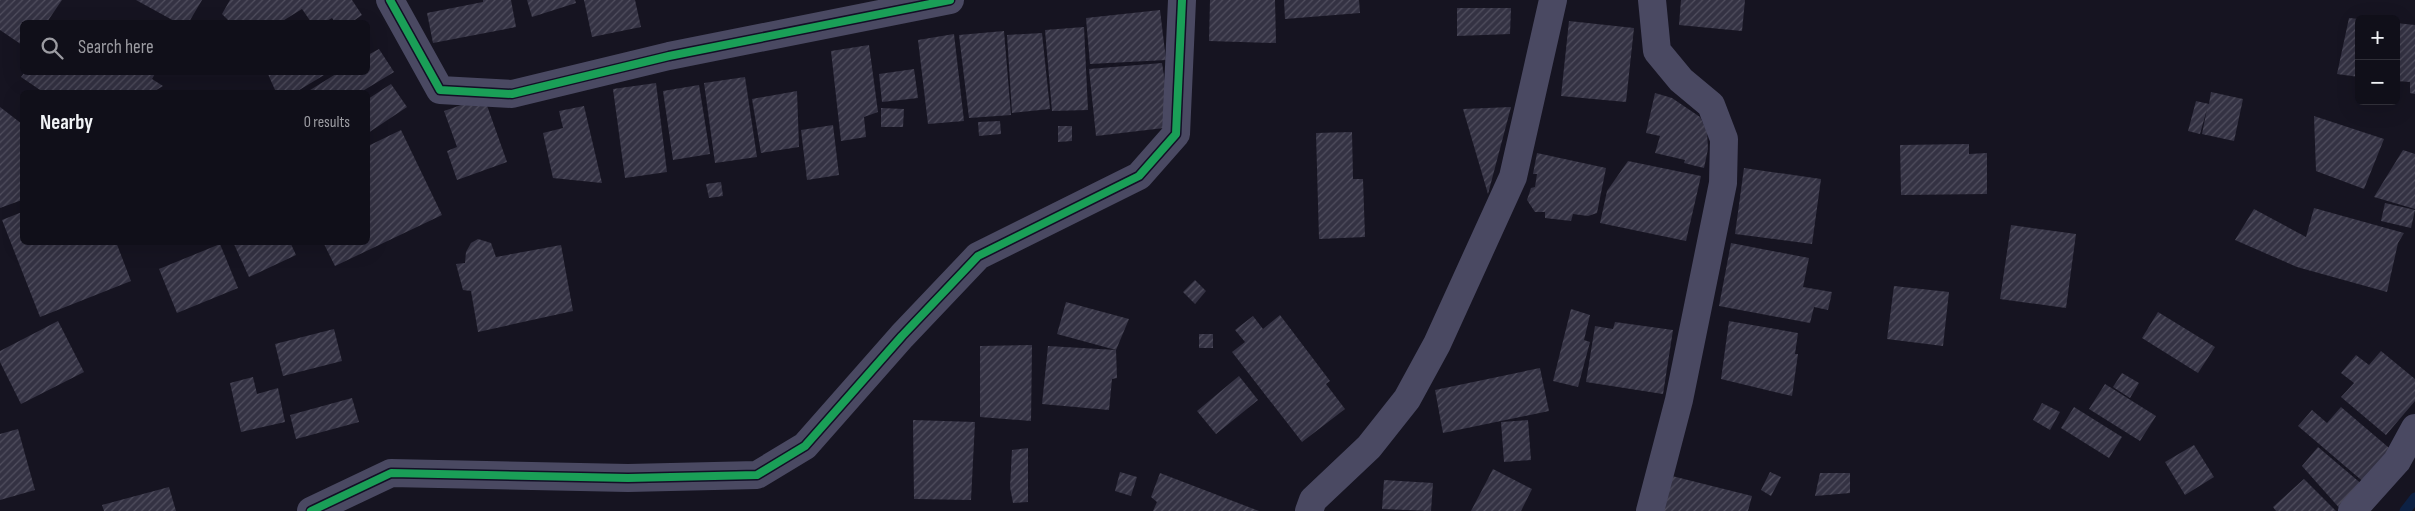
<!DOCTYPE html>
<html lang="en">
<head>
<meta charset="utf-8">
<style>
  body { margin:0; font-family:"Sofia Sans Condensed",sans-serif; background:#1e1d26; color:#f1f3f6 }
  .controls { position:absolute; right:15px; top:15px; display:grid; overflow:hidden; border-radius:8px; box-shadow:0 5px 20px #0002 }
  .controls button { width:45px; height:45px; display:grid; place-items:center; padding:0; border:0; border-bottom:1px solid #302f38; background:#100f19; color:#f1f3f6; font:25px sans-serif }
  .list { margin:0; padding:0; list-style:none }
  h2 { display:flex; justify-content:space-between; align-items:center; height:65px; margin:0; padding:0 20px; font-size:21px }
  h2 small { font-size:16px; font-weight:400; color:#9c9ca2 }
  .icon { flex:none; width:28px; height:28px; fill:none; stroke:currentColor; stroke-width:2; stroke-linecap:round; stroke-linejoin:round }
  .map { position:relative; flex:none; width:2415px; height:511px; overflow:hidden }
  .search { position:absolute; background:#100f19; box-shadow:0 5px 20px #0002; left:20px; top:20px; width:350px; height:55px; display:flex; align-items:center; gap:12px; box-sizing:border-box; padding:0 18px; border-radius:8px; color:#9c9ca2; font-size:19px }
  .panel { position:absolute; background:#100f19; box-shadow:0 5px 20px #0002; left:20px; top:90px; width:350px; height:155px; border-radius:8px }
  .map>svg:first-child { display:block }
</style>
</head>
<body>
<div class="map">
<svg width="2415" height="511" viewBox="0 0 2415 511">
  <defs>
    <pattern id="building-hatch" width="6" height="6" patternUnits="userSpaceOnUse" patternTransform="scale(1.25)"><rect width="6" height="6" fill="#343243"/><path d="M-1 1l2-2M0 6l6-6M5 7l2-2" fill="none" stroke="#514f5f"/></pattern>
  </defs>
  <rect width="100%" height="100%" fill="#161421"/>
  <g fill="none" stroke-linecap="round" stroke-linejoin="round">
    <polyline stroke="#0d2144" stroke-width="11" points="2405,511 2415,498"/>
  </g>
  <g fill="url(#building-hatch)">
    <polygon points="0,0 62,0 47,22 22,22 22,45 0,30"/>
    <polygon points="136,0 202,0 189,22 176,22"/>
    <polygon points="230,0 352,0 362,15 352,22 335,22 332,18 325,22 311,22 302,9 281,22 230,22 222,14"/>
    <polygon points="483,0 511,0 516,27 433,43 427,13 483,2"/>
    <polygon points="527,0 575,0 576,3 532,17"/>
    <polygon points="584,0 635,0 641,27 592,37"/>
    <polygon points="1210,0 1275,0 1276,43 1209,41"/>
    <polygon points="1284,0 1359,0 1360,13 1285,19"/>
    <polygon points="1681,0 1745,0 1742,31 1679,25"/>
    <polygon points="1457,8 1511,8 1510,34 1457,36"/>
    <polygon points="1160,10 1166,60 1090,64 1086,18"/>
    <polygon points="2349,18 2359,19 2359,77 2337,74"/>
    <polygon points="1569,21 1634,28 1626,102 1561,96"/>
    <polygon points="2396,23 2415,25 2415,94 2410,93 2410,82 2396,81"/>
    <polygon points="1084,27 1088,110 1052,111 1045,30"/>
    <polygon points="1004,31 1011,115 969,118 959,35"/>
    <polygon points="1042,33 1050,109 1012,113 1007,35"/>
    <polygon points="954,34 964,121 928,124 918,40"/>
    <polygon points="869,45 878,112 864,117 866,137 841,141 831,51"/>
    <polygon points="379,49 394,72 361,92 307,92 339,72 368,72 368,55"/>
    <polygon points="1162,63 1166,89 1164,128 1096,136 1089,69"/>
    <polygon points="914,69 918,98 882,102 879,74"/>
    <polygon points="25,72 156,72 152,79 163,86 153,92 43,92 21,77"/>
    <polygon points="267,72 329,72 296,92 276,92"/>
    <polygon points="745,77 757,157 715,163 704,83"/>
    <polygon points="656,83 667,172 625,178 613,89"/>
    <polygon points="391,84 407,107 368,133 368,99"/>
    <polygon points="699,85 710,154 673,160 663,91"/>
    <polygon points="797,91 799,147 761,153 752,99"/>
    <polygon points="2211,92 2243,99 2234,141 2202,134 2207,109 2200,134 2188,131 2196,101 2209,104"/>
    <polygon points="1655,93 1672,98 1700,117 1707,131 1708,149 1704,168 1684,163 1685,160 1655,153 1660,136 1646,133"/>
    <polygon points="484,97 507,162 457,180 447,151 457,147 444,111"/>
    <polygon points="584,106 602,183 553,178 543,133 563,128 559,111"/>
    <polygon points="0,107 22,124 22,200 0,208"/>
    <polygon points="1511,107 1488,194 1463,109"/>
    <polygon points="881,108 904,109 903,127 881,127"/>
    <polygon points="2314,116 2384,139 2364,189 2316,171"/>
    <polygon points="1000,121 1001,134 979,136 978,122"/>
    <polygon points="833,125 839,175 807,180 801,130"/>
    <polygon points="1058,126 1072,126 1072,141 1058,142"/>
    <polygon points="401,130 442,215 335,266 323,242 368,242 368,146"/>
    <polygon points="1352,132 1353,179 1363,179 1365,237 1319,239 1316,133"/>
    <polygon points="1969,144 1969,154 1987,153 1987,194 1901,195 1900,145"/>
    <polygon points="2403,150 2415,154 2415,209 2374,197"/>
    <polygon points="1537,153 1606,168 1597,213 1588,216 1573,214 1571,221 1545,218 1545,212 1535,212 1527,200 1531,188 1535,187 1537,174 1533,174"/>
    <polygon points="1628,161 1701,176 1686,241 1600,223 1607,191"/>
    <polygon points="1744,168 1821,179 1812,244 1735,234"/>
    <polygon points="721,182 723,196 709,198 706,184"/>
    <polygon points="2385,203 2415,210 2411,228 2381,221"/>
    <polygon points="2314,208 2404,233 2398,243 2387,292 2297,267 2235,240 2254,209 2306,237"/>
    <polygon points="22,212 22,242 116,242 131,281 40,317 2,220"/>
    <polygon points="2011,225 2076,234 2066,308 2000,299"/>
    <polygon points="478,239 491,243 496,257 561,245 573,311 478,332 471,291 463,290 456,264 465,263 466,252 471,243"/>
    <polygon points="233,242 290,242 296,255 249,277"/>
    <polygon points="1731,243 1809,258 1803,287 1832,292 1828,310 1814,307 1810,323 1719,306"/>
    <polygon points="220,244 238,288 177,313 159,269"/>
    <polygon points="1195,280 1206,291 1195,304 1183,292"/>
    <polygon points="1894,286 1949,292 1943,346 1887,339"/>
    <polygon points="1066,302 1129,319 1116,350 1057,334"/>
    <polygon points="1571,309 1590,315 1584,340 1590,342 1578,387 1553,381"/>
    <polygon points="2158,312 2215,347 2198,373 2142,338"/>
    <polygon points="1280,315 1330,381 1326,384 1345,409 1302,442 1232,352 1245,342 1235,330 1253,316 1263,329"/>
    <polygon points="58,321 84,372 21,404 0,362 0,351"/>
    <polygon points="1729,321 1798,333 1795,354 1798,354 1792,396 1721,379"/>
    <polygon points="1615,322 1673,330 1663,394 1586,382 1595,326 1613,329"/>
    <polygon points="334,329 342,361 283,376 275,344"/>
    <rect x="1199" y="334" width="14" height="14"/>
    <polygon points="1032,345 1031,421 980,417 980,346"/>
    <polygon points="1048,346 1116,350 1117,378 1112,379 1109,410 1042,404"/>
    <polygon points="2381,351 2415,379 2415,401 2386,435 2341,397 2354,383 2341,373 2356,355 2369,365"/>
    <polygon points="1540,368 1549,411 1443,433 1435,390"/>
    <polygon points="2122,373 2139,383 2130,398 2113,387"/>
    <polygon points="1239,376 1258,400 1216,434 1197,411"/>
    <polygon points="253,377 257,394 278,388 285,422 241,432 230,383"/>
    <polygon points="2105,384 2156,416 2140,441 2089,409"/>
    <polygon points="352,398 359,422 296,439 290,415"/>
    <polygon points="2042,403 2060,412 2050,430 2033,420"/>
    <polygon points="2074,407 2122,437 2109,458 2061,428"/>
    <polygon points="2341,407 2408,464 2380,496 2298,426 2312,410 2327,423"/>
    <polygon points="913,420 975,422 971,500 914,499"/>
    <polygon points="1528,420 1531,460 1504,462 1501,422"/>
    <polygon points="18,429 35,490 0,500 0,434"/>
    <polygon points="2194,445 2214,477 2185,495 2165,462"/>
    <polygon points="2318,447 2377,497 2342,511 2302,466"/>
    <polygon points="1028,448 1028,502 1013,503 1010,487 1012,450"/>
    <polygon points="1493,469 1532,489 1521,511 1471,511"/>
    <polygon points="1120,472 1137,477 1131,496 1115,491"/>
    <polygon points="1770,472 1781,477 1771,496 1761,490"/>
    <polygon points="1160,473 1259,511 1153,511 1157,502 1151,497"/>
    <polygon points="1820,473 1850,473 1850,493 1815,496"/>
    <polygon points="1672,476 1752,496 1748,511 1663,511"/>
    <polygon points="2304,479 2336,511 2276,511 2273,507"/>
    <polygon points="1384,480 1433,483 1431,511 1382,509"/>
    <polygon points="169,487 176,511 104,511 102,505"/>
  </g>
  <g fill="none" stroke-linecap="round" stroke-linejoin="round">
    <g stroke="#4a4962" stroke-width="28">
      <polyline points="390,0 440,90 512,94 669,56 950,0"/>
      <polyline points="311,511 391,473 628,478 757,475 805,446 902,336 978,256 1139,176 1176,134 1182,0"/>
      <polyline points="1309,511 1313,500 1369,447 1407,399 1437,344 1513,177 1553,0"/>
      <polyline points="1650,511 1679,400 1723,183 1724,139 1711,105 1681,80 1657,51 1652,0"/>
      <polyline points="2352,511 2397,461 2415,428"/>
    </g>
    <g stroke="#130f26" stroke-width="11">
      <g id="cycleway">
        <polyline points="390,0 440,90 512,94 669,56 950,0"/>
        <polyline points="311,511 391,473 628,478 757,475 805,446 902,336 978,256 1139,176 1176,134 1182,0"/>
      </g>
    </g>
    <use href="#cycleway" stroke="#1a9f57" stroke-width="8"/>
  </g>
</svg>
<div class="controls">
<button>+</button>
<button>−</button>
</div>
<div class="search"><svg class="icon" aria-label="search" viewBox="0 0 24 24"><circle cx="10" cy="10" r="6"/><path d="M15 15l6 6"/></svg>Search here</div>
<section class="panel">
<h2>Nearby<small>0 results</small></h2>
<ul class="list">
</ul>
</section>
</div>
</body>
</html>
